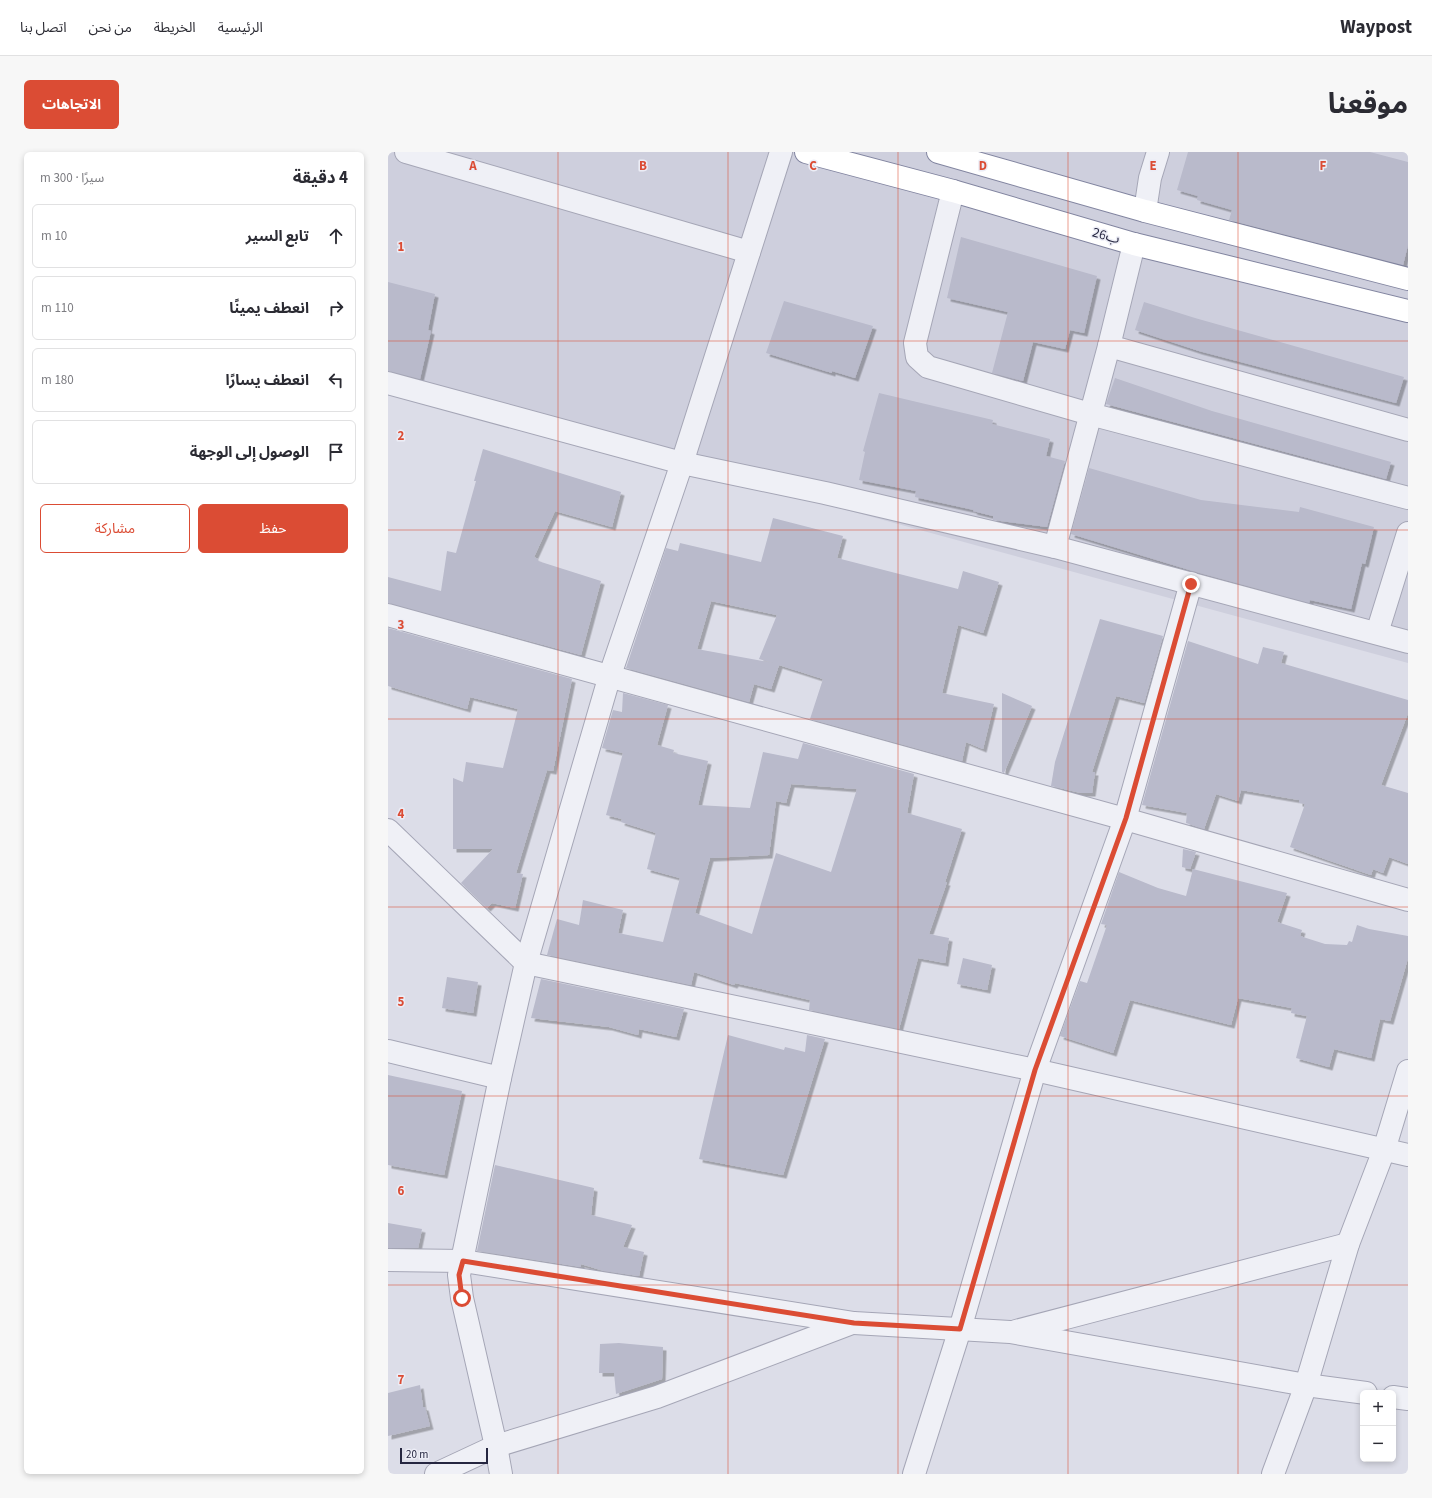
<!DOCTYPE html>
<html lang="ar">
<head>
<meta charset="utf-8">
<style>
  body { margin:0; font-family:"Source Sans 3","Noto Sans Arabic",sans-serif; background:#f7f7f7; color:#2b2b33; direction:rtl }
  .controls { position:absolute; right:12px; bottom:12px; display:grid; overflow:hidden; border-radius:6px; box-shadow:0 2px 6px #0003 }
  .controls button { width:36px; height:36px; display:grid; place-items:center; padding:0; border:0; border-bottom:1px solid #e1e1e2; background:#fff; color:#2b2b33; font:20px sans-serif }
  .scale { position:absolute; left:12px; bottom:10px; width:88px; box-sizing:border-box; padding-left:4px; border:2px solid #252640; border-top:0; font-size:11px; line-height:14px; white-space:nowrap; color:#252640; -webkit-text-stroke:3px #ecedf6; paint-order:stroke }
  .stop { position:absolute; width:12px; height:12px; margin:-9px; border:3px solid #db4c34; border-radius:50%; background:#fff }
  .stop.end { background:#db4c34; border-color:#fff; box-shadow:0 1px 4px #0008 }
  .list { margin:0; padding:0; list-style:none }
  h2 { display:flex; justify-content:space-between; align-items:center; height:52px; margin:0; padding:0 16px; font-size:17px }
  h2 small { font-size:13px; font-weight:400; color:#7c7c81 }
  .list li { display:grid; grid-template-columns:26px 1fr auto; gap:12px; align-items:center; box-sizing:border-box; height:64px; margin:0 8px 8px; padding:0 8px; border:1px solid #e1e1e2; border-radius:6px }
  .list b { display:block; font-size:15px; white-space:nowrap }
  .list em { font-size:13px; font-style:normal; color:#7c7c81 }
  .actions { display:flex; gap:8px; padding:12px 16px }
  .actions a { flex:1; padding:9px 0; border:1px solid #db4c34; border-radius:6px; text-align:center; font-size:14px; color:#db4c34 }
  .actions .main { background:#db4c34; color:#fff }
  .icon { flex:none; width:22px; height:22px; fill:none; stroke:currentColor; stroke-width:2; stroke-linecap:round; stroke-linejoin:round }
  .map { position:relative; flex:none; width:1020px; height:1322px; overflow:hidden; direction:ltr; border-radius:6px }
  header { display:flex; align-items:center; gap:24px; box-sizing:border-box; height:56px; padding:0 20px; background:#fff; border-bottom:1px solid #e1e1e2 }
  header strong { font-size:19px }
  nav { display:flex; gap:22px; margin-inline-start:auto; font-size:14px }
  .intro { display:flex; align-items:center; justify-content:space-between; box-sizing:border-box; height:96px; padding:0 24px }
  h1 { margin:0; font-size:28px }
  .button { padding:10px 18px; border-radius:6px; background:#db4c34; color:#fff; font-size:14px; font-weight:700 }
  main { display:flex; gap:24px; padding:0 24px }
  aside { flex:1; background:#fff; border-radius:6px; box-shadow:0 2px 6px #0003 }
  .map>svg:first-child { display:block }
</style>
</head>
<body>
<header>
<strong>Waypost</strong>
<nav><a>الرئيسية</a><a>الخريطة</a><a>من نحن</a><a>اتصل بنا</a></nav>
</header>
<div class="intro"><h1>موقعنا</h1><a class="button">الاتجاهات</a></div>
<main>
<div class="map">
<svg width="1020" height="1322" viewBox="0 0 1020 1322">
  <defs>
    <filter id="shadow"><feDropShadow dx="3.5" dy="3.5" stdDeviation="0" flood-color="#0004"/></filter>
  </defs>
  <rect width="100%" height="100%" fill="#dcdde8"/>
  <polygon fill="#cecfdd" points="0,0 1020,0 1020,511 0,233"/>
  <g fill="#b9bacb" fill-rule="evenodd" filter="url(#shadow)">
    <polygon points="800,0 982,0 1020,10 1020,93 1015,113 841,68 844,58 809,48 810,44 789,38"/>
    <polygon points="573,85 709,124 696,181 682,178 677,197 645,190 635,229 604,221 620,160 559,146"/>
    <polygon points="0,130 47,142 40,178 43,179 32,227 0,219"/>
    <polygon points="396,149 485,174 467,226 444,219 444,221 378,201"/>
    <polygon points="756,150 807,166 1016,225 1008,251 811,199 747,178"/>
    <polygon points="727,226 824,259 1003,310 998,327 718,252"/>
    <polygon points="491,241 605,268 604,272 662,287 658,304 677,309 659,375 605,368 605,364 585,359 586,358 527,345 528,339 471,328 477,300 475,299"/>
    <polygon points="95,297 233,340 224,375 167,359 146,405 150,407 150,409 213,429 193,503 0,451 0,425 53,439 59,399 68,401 88,329 86,329"/>
    <polygon points="701,316 813,348 911,360 912,355 986,375 977,412 974,411 963,457 922,448 921,451 808,420 683,382"/>
    <path d="M385,366L455,384L449,406L570,437L575,419L611,430L595,481L570,473L554,541L606,552L595,597L578,590L574,609L422,567L435,527L391,513L383,537L366,532L361,550L238,516L278,396L290,399L292,391L373,410ZM323,449L389,463L371,507L385,511L309,497Z"/>
    <polygon points="712,467 775,484 756,551 728,544 704,620 707,620 704,641 693,641 663,634 667,610"/>
    <polygon points="0,476 184,527 165,619 159,618 128,721 135,722 127,756 104,751 99,756 73,731 105,697 65,697 65,626 75,630 78,610 115,616 130,557 82,545 79,557 0,534"/>
    <polygon points="800,489 870,512 875,495 896,500 893,511 1020,548 1020,561 993,633 1020,641 1020,712 1001,705 995,721 985,717 983,723 902,695 917,652 911,651 911,648 853,638 850,649 828,642 816,677 798,671 799,661 754,653"/>
    <path d="M235,541L280,553L269,593L286,598L285,601L320,609L310,653L362,656L375,600L410,607L415,591L526,622L519,661L574,677L557,730H559L541,782L561,786L557,811L530,806L511,877L421,858L422,848L347,831L346,833L306,820L303,833L159,803L169,767L191,773L195,748L235,758L230,781L275,790L292,726L259,717L268,681L233,670L234,667L218,663L235,601L214,596L225,558L234,560ZM403,632L469,637L443,720L388,701L364,782L307,761L322,706L381,703L388,649L398,651Z"/>
    <polygon points="614,541 644,554 616,621 614,620"/>
    <polygon points="795,697 808,700 802,717 794,715"/>
    <polygon points="805,717 899,741 889,770 914,778 912,784 937,792 959,793 961,789 964,790 969,773 981,777 1020,784 1020,806 1002,869 992,867 983,906 946,897 941,915 908,906 919,864 903,861 904,856 850,846 843,873 742,848 725,901 672,884 692,829 699,831 719,773 713,772 731,720 770,736 798,744"/>
    <polygon points="575,806 604,813 599,838 569,832"/>
    <polygon points="59,825 90,830 85,861 54,856"/>
    <polygon points="153,827 296,857 288,885 251,877 250,883 221,875 143,866"/>
    <polygon points="340,883 396,898 397,895 417,900 419,883 437,887 395,1023 311,1007"/>
    <polygon points="0,923 74,939 56,1023 0,1013"/>
    <polygon points="107,1013 206,1036 203,1063 244,1073 235,1095 256,1100 251,1124 216,1119 193,1112 193,1115 89,1099"/>
    <polygon points="0,1071 34,1077 30,1096 0,1096"/>
    <polygon points="231,1191 275,1195 274,1227 228,1242 226,1221 211,1221 212,1192"/>
    <polygon points="32,1233 35,1255 37,1255 42,1274 0,1284 0,1241"/>
  </g>
  <g fill="none" stroke-linecap="round" stroke-linejoin="round">
    <g stroke="#a5a6b6" stroke-width="24">
      <g id="minor">
        <polyline points="18,0 361,100"/>
        <polyline points="565,39 527,191 529,205 540,215 702,262 1020,346"/>
        <polyline points="757,59 762,26 770,0"/>
        <polyline points="721,194 1020,278"/>
        <polyline points="0,231 294,311 437,341 667,395 1020,490"/>
        <polyline points="667,395 721,194 746,92"/>
        <polyline points="0,463 737,667 1020,748"/>
        <polyline points="989,481 1020,381"/>
        <polyline points="0,678 138,811 647,918 1020,1003"/>
        <polyline points="0,899 112,926"/>
        <polyline points="0,1108 75,1109 466,1171 622,1180 918,1233 978,1241"/>
        <polyline points="628,1179 960,1092"/>
        <polyline points="1005,1245 1020,1247"/>
        <polyline points="48,1322 108,1294 269,1245 464,1171"/>
        <polyline points="113,1322 108,1294 74,1146 71,1123 112,926 138,811 222,523 294,311 393,0"/>
        <polyline points="526,1322 572,1177 647,918 737,667 803,431"/>
        <polyline points="885,1322 918,1233 960,1092 996,998 1020,919"/>
      </g>
    </g>
    <g stroke="#8285a0" stroke-width="24">
      <g id="highway">
        <polyline points="418,0 565,39 746,92 1020,159"/>
        <polyline points="550,0 757,59 1020,127"/>
      </g>
    </g>
    <use href="#minor" stroke="#eff0f6" stroke-width="22"/>
    <use href="#highway" stroke="#fff" stroke-width="22"/>
  </g>
  <g fill="none" stroke-linecap="round" stroke-linejoin="round">
    <polyline stroke="#db4c34" stroke-width="5" points="74,1146 71,1123 75,1109 466,1171 572,1177 647,918 738,666 803,432"/>
  </g>
  <path fill="none" stroke="#db4c34" stroke-width="1" stroke-opacity="0.55" d="M170,0V1322M340,0V1322M510,0V1322M680,0V1322M850,0V1322M0,189H1020M0,378H1020M0,567H1020M0,755H1020M0,944H1020M0,1133H1020"/>
  <g text-anchor="middle" dominant-baseline="central" stroke-width="3" stroke-linejoin="round" paint-order="stroke">
    <g font-size="14" fill="#252640" stroke="#ecedf6">
      <text transform="translate(718 84) rotate(16)">26ب</text>
    </g>
  </g>
  <g font-size="13" text-anchor="middle" font-weight="bold" fill="#db4c34" stroke="#ecedf6" stroke-width="3" stroke-linejoin="round" paint-order="stroke">
    <text x="85" y="18">A</text>
    <text x="255" y="18">B</text>
    <text x="425" y="18">C</text>
    <text x="595" y="18">D</text>
    <text x="765" y="18">E</text>
    <text x="935" y="18">F</text>
    <text x="13" y="99">1</text>
    <text x="13" y="288">2</text>
    <text x="13" y="477">3</text>
    <text x="13" y="666">4</text>
    <text x="13" y="854">5</text>
    <text x="13" y="1043">6</text>
    <text x="13" y="1232">7</text>
  </g>
</svg>
<div class="controls">
<button>+</button>
<button>−</button>
</div>
<div class="scale">20 m</div>
<div class="stop" style="left:74px;top:1146px"></div>
<div class="stop end" style="left:803px;top:432px"></div>
</div>
<aside>
<h2>4 دقيقة<small>سيرًا · 300 m</small></h2>
<ul class="list">
<li><svg class="icon" aria-label="ahead" viewBox="0 0 24 24"><path d="M12 20V5M6 11l6-6 6 6"/></svg><div><b>تابع السير</b></div><em>10 m</em></li>
<li><svg class="icon" aria-label="right" viewBox="0 0 24 24"><path d="M7 20v-9h11M14 6l5 5-5 5"/></svg><div><b>انعطف يمينًا</b></div><em>110 m</em></li>
<li><svg class="icon" aria-label="left" viewBox="0 0 24 24"><path d="M17 20v-9H6M10 6l-5 5 5 5"/></svg><div><b>انعطف يسارًا</b></div><em>180 m</em></li>
<li><svg class="icon" aria-label="arrive" viewBox="0 0 24 24"><path d="M6 21V4h12l-3 4 3 4H6"/></svg><div><b>الوصول إلى الوجهة</b></div></li>
</ul>
<div class="actions"><a class="main">حفظ</a><a>مشاركة</a></div>
</aside>
</main>
</body>
</html>
